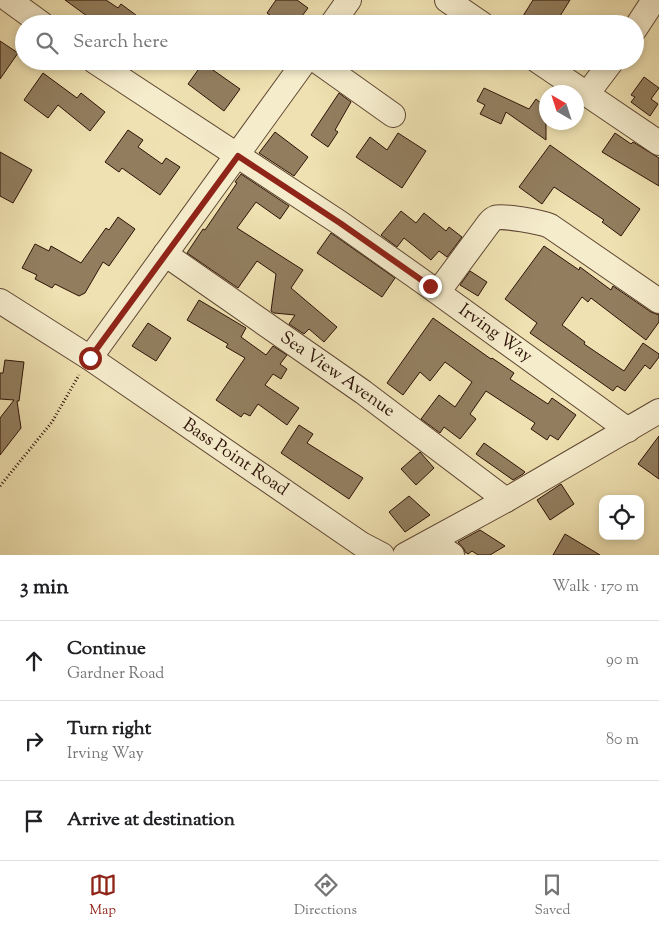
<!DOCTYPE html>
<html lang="en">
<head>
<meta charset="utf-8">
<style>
  body { margin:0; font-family:"Sorts Mill Goudy",serif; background:#f2f2f2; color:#202124 }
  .controls { position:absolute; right:15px; bottom:15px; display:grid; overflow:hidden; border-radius:10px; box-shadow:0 2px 8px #0003 }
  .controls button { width:45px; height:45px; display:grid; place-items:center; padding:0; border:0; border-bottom:1px solid #e0e0e0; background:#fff; color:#202124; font:25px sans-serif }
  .compass { position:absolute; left:539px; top:85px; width:45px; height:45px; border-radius:50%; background:#fff; box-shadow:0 2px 8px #0003; rotate:321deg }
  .stop { position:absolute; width:15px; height:15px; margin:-11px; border:4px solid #8f2418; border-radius:50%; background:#fff }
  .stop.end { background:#8f2418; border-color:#fff; box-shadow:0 1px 5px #0008 }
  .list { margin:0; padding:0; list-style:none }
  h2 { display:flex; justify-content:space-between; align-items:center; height:65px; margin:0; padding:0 20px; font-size:21px }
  h2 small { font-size:16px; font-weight:400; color:#757577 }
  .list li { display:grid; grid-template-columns:32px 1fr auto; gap:15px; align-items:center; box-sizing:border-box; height:80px; padding:0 20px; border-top:1px solid #e0e0e0 }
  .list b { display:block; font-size:19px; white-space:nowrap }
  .list p { margin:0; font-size:16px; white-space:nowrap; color:#757577 }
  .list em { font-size:16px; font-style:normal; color:#757577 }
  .icon { flex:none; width:28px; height:28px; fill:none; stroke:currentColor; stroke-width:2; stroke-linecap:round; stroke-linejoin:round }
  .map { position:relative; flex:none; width:659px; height:555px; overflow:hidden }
  .search { position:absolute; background:#fff; box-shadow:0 2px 8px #0003; left:15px; right:15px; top:15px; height:55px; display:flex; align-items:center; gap:12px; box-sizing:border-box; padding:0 18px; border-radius:28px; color:#757577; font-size:19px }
  .sheet { height:305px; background:#fff }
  nav { display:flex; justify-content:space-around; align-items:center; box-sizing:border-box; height:70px; border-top:1px solid #e0e0e0; background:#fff; font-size:14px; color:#757577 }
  nav a { display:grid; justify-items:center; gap:2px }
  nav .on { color:#8f2418 }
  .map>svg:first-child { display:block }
</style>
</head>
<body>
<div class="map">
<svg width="659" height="555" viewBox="0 0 659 555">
  <rect width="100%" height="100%" fill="#efe1b1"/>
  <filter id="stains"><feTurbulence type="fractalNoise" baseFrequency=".004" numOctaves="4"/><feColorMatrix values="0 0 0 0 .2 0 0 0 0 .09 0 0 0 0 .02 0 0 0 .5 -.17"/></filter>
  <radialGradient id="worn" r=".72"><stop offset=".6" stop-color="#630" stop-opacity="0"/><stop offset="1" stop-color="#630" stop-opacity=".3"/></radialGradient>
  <g fill="#927e5f" stroke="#2d1307">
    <polygon points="65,0 106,0 118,8 121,4 148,24 98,24"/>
    <polygon points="276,0 297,0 308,8 296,24 282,24 267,13"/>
    <polygon points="533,0 570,0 555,24 518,24"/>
    <polygon points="0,41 18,53 0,79"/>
    <polygon points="203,63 240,89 224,111 188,84"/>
    <polygon points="43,73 77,98 81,93 105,112 90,131 58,105 48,118 24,100"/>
    <polygon points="644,77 659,88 651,99 658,104 650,116 631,102 635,97 631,95"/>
    <polygon points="484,88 529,109 536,99 546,107 546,140 506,112 501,124 480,114 485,105 477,101"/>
    <polygon points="339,93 351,102 335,130 338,132 328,147 311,135"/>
    <polygon points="128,130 143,140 138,147 162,164 166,158 180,167 160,195 122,168 119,172 105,162"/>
    <polygon points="275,132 308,157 294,176 259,153"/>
    <polygon points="398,133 426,151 402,188 356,157 370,137 387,150"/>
    <polygon points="615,133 631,144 633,142 659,158 659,186 602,152"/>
    <polygon points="550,145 640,209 621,236 602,222 604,220 554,187 542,204 519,187"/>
    <polygon points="0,152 32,170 13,203 0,196"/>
    <polygon points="241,174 289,206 280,219 256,202 237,228 303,270 291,288 337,327 324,342 309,329 304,334 289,324 295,315 274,313 271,311 276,274 257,261 238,288 187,253 203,229 205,230 237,183 235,182"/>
    <polygon points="401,211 416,223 424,213 446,231 449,227 462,237 447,257 439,251 431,260 404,238 397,247 381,235"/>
    <polygon points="118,217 135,229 109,266 103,262 85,293 79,296 55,284 52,288 35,279 37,275 22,268 35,244 49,251 51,246 81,263 106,228 109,230"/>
    <polygon points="331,233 395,278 382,297 317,253"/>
    <polygon points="544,246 579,270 580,267 611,290 613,286 651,312 659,315 659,322 646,340 591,298 588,302 582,297 562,325 585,342 584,344 624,371 643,343 659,354 659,357 650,369 645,365 625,391 617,386 613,391 530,333 537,323 505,299"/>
    <polygon points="470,271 487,282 478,296 460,285"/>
    <polygon points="199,300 246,328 241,337 266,355 273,346 287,355 280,364 287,369 281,379 273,374 265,385 299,408 287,425 258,404 250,416 244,413 241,417 216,400 245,358 226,347 228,344 187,320"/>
    <polygon points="433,318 491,359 492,358 514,373 510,379 548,404 552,398 576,415 558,440 550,435 547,440 531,429 535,423 486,391 470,414 476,419 460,439 444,427 440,433 421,419 439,395 455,407 472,382 445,362 430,381 420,372 403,395 387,383"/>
    <polygon points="148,323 171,338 156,361 132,346"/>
    <polygon points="5,360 24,362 19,401 17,401 21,428 0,455 0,418 14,400 0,399 0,373 3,373"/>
    <polygon points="299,425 313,434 307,443 363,478 349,499 281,453"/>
    <polygon points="659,436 659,479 638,464"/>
    <polygon points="484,443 525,472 523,474 513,480 476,454"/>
    <polygon points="420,452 434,468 416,485 401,469"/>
    <polygon points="561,484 574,504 550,520 537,500"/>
    <polygon points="409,496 430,515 405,532 389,512"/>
    <polygon points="480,530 505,546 490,555 478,555 472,551 468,554 465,552 464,549 458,542"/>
    <polygon points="565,534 600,555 553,555"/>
  </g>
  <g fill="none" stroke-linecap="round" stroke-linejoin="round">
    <g stroke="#5e4632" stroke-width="26">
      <g id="minor">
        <polyline points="9,0 42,24"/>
        <polyline points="447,0 482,24"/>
        <polyline points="332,24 349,0"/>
        <polyline points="635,29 654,0"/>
        <polyline points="94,61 340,223 429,286 628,430"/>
        <polyline points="317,61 393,115"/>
        <polyline points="538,61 659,143"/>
        <polyline points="587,94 612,61"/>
        <polyline points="165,254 363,392 506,500"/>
        <path d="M438,292L489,223C491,221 492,219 495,218C503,215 541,222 550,226L659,301"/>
        <polyline points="0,301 90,358 361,544 382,555"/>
        <polyline points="90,358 305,61"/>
        <polyline points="432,541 452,555"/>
        <polyline points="405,555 506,500 659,411"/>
      </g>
    </g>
    <polyline stroke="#2d1307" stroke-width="3" stroke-dasharray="1 2.5" stroke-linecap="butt" points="0,486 52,422 79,375"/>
    <use href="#minor" stroke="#f5eccc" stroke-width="24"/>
  </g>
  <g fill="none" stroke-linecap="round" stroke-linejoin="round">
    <polyline stroke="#8f2418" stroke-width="6" points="90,358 238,156 340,223 430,286"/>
  </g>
  <g text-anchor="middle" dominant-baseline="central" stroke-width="4.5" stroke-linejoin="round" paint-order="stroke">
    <g font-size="18" fill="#2d1307" stroke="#f5eccc">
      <text transform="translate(495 334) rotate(36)">Irving Way</text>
      <text transform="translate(337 375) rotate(35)">Sea View Avenue</text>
      <text transform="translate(235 458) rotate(34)">Bass Point Road</text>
    </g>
  </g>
  <rect width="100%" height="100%" filter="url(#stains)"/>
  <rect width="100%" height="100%" fill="url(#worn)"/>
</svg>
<div class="controls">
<button><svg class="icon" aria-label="locate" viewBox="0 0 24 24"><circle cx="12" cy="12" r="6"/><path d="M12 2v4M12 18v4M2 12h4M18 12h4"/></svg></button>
</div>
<svg class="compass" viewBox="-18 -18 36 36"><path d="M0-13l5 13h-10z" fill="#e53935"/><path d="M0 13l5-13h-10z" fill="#757577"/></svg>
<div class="stop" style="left:90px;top:358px"></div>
<div class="stop end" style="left:430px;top:286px"></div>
<div class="search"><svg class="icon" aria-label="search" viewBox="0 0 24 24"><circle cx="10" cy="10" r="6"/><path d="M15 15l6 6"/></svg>Search here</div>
</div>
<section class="sheet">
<h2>3 min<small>Walk · 170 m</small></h2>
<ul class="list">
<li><svg class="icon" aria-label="ahead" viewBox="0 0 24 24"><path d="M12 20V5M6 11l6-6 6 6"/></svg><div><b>Continue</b><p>Gardner Road</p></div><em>90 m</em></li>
<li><svg class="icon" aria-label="right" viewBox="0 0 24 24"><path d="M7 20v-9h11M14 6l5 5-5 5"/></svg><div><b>Turn right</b><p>Irving Way</p></div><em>80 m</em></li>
<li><svg class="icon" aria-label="arrive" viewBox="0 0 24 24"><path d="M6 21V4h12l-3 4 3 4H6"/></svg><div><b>Arrive at destination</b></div></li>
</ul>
</section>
<nav>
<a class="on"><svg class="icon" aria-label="map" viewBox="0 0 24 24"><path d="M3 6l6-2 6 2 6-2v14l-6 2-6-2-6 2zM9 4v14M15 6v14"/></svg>Map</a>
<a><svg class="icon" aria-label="directions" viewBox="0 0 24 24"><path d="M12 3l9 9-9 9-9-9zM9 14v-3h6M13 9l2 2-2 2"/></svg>Directions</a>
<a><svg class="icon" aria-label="saved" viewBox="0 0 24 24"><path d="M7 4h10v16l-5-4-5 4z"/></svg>Saved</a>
</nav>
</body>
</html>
